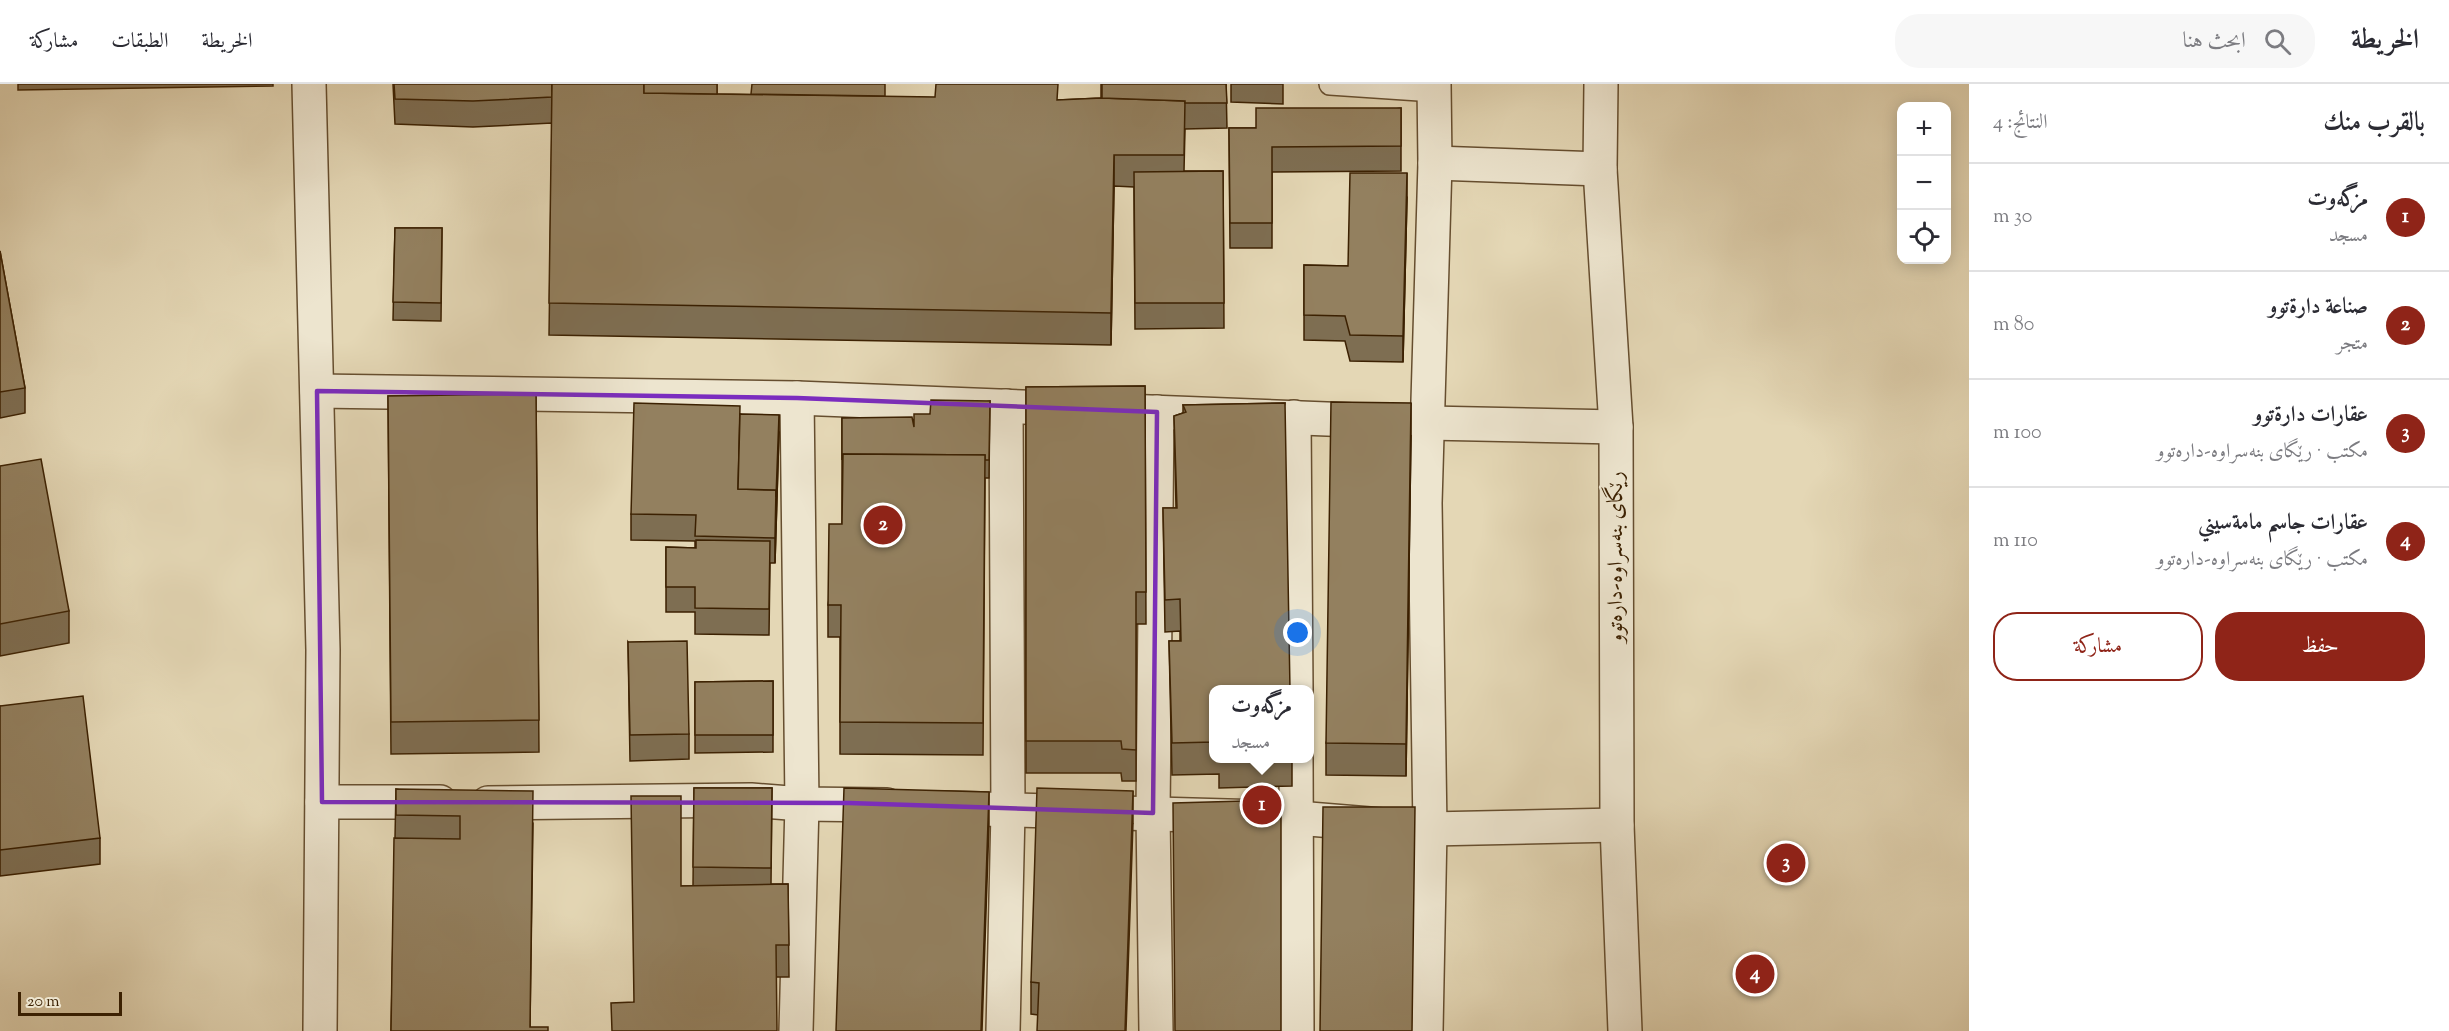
<!DOCTYPE html>
<html lang="ar">
<head>
<meta charset="utf-8">
<style>
  body { margin:0; font-family:"Sorts Mill Goudy",Amiri,serif; background:#f7f7f7; color:#2b2b33; direction:rtl }
  .controls { position:absolute; right:18px; top:18px; display:grid; overflow:hidden; border-radius:12px; box-shadow:0 3px 15px #0003 }
  .controls button { width:54px; height:54px; display:grid; place-items:center; padding:0; border:0; border-bottom:2px solid #e1e1e2; background:#fff; color:#2b2b33; font:30px sans-serif }
  .scale { position:absolute; left:18px; bottom:15px; width:104px; box-sizing:border-box; padding-left:6px; border:3px solid #3c2102; border-top:0; font-size:16px; line-height:21px; white-space:nowrap; color:#3c2102; -webkit-text-stroke:4px #ede5cf; paint-order:stroke }
  .you { position:absolute; left:1298px; top:549px; width:21px; height:21px; margin:-15px; border:4px solid #fff; border-radius:50%; background:#1a73e8; box-shadow:0 0 0 9px #1a73e833 }
  .badge { display:grid; place-items:center; width:39px; height:39px; border-radius:50%; background:#8f2418; color:#fff; font-size:20px; font-weight:700 }
  .pin { position:absolute; translate:-50% -50%; border:3px solid #fff; box-shadow:0 2px 6px #0006 }
  .popup { position:absolute; left:1209px; top:601px; width:105px; height:78px; box-sizing:border-box; display:grid; place-content:center; border-radius:12px; background:#fff; filter:drop-shadow(0 2px 4px #0005); font-size:20px; white-space:nowrap; color:#7c7c81 }
  .popup b { font-size:22px; color:#2b2b33 }
  .popup::after { content:''; position:absolute; left:50%; top:100%; margin-left:-12px; border:12px solid transparent; border-top-color:#fff }
  .list { margin:0; padding:0; list-style:none }
  h2 { display:flex; justify-content:space-between; align-items:center; height:78px; margin:0; padding:0 24px; font-size:26px }
  h2 small { font-size:20px; font-weight:400; color:#7c7c81 }
  .list li { display:grid; grid-template-columns:39px 1fr auto; gap:18px; align-items:center; box-sizing:border-box; height:108px; padding:0 24px; border-top:2px solid #e1e1e2 }
  .list b { display:block; font-size:22px; white-space:nowrap }
  .list p { margin:0; font-size:20px; white-space:nowrap; color:#7c7c81 }
  .list em { font-size:20px; font-style:normal; color:#7c7c81 }
  .actions { display:flex; gap:12px; padding:18px 24px }
  .actions a { flex:1; padding:14px 0; border:2px solid #8f2418; border-radius:24px; text-align:center; font-size:21px; color:#8f2418 }
  .actions .main { background:#8f2418; color:#fff }
  .icon { flex:none; width:33px; height:33px; fill:none; stroke:currentColor; stroke-width:2; stroke-linecap:round; stroke-linejoin:round }
  .map { position:relative; flex:none; width:1969px; height:947px; overflow:hidden; direction:ltr }
  header { display:flex; align-items:center; gap:36px; box-sizing:border-box; height:84px; padding:0 30px; background:#fff; border-bottom:2px solid #e1e1e2 }
  header strong { font-size:28px }
  nav { display:flex; gap:33px; margin-inline-start:auto; font-size:21px }
  .search { width:420px; height:54px; background:#f7f7f7; display:flex; align-items:center; gap:15px; box-sizing:border-box; padding:0 21px; border-radius:24px; color:#7c7c81; font-size:22px }
  main { display:flex }
  aside { flex:1; background:#fff }
  .map>svg:first-child { display:block }
</style>
</head>
<body>
<header>
<strong>الخريطة</strong>
<div class="search"><svg class="icon" aria-label="search" viewBox="0 0 24 24"><circle cx="10" cy="10" r="6"/><path d="M15 15l6 6"/></svg>ابحث هنا</div>
<nav><a>الخريطة</a><a>الطبقات</a><a>مشاركة</a></nav>
</header>
<main>
<aside>
<h2>بالقرب منك<small>النتائج: 4</small></h2>
<ul class="list">
<li><span class="badge">1</span><div><b>مزگەوت</b><p>مسجد</p></div><em>30 m</em></li>
<li><span class="badge">2</span><div><b>صناعة دارةتوو</b><p>متجر</p></div><em>80 m</em></li>
<li><span class="badge">3</span><div><b>عقارات دارةتوو</b><p>مكتب · رێگای بنەسراوە-دارەتوو</p></div><em>100 m</em></li>
<li><span class="badge">4</span><div><b>عقارات جاسم مامةسيني</b><p>مكتب · رێگای بنەسراوە-دارەتوو</p></div><em>110 m</em></li>
</ul>
<div class="actions"><a class="main">حفظ</a><a>مشاركة</a></div>
</aside>
<div class="map">
<svg width="1969" height="947" viewBox="0 0 1969 947">
  <rect width="100%" height="100%" fill="#e4d7b5"/>
  <filter id="stains"><feTurbulence type="fractalNoise" baseFrequency=".00333" numOctaves="4"/><feColorMatrix values="0 0 0 0 .2 0 0 0 0 .09 0 0 0 0 .02 0 0 0 .5 -.17"/></filter>
  <radialGradient id="worn" r=".72"><stop offset=".6" stop-color="#630" stop-opacity="0"/><stop offset="1" stop-color="#630" stop-opacity=".3"/></radialGradient>
  <g fill="none" stroke-linecap="round" stroke-linejoin="round">
    <g stroke="#664e2f" stroke-width="24">
      <polyline id="service" points="1330,0 1434,7"/>
    </g>
    <g stroke="#664e2f" stroke-width="36">
      <g id="minor">
        <polyline points="309,0 323,566 320,947"/>
        <polyline points="1435,79 1600,85"/>
        <polyline points="317,307 797,314 1428,339 1616,343"/>
        <polyline points="1294,333 1296,606"/>
        <polyline points="1296,674 1297,947"/>
        <polyline points="322,718 440,718"/>
        <polyline points="488,719 751,716 802,720 887,721"/>
        <polyline points="944,724 1297,734 1430,745 1617,741"/>
        <polyline points="796,947 802,720 797,314"/>
        <polyline points="1003,947 1008,727 1006,322"/>
        <polyline points="1156,947 1153,729 1157,328"/>
        <polyline points="1426,947 1430,745 1425,419 1435,79 1434,0"/>
      </g>
    </g>
    <g stroke="#664e2f" stroke-width="36">
      <polyline id="tertiary" points="1601,0 1600,85 1616,343 1617,741 1625,947"/>
    </g>
    <use href="#service" stroke="#ede5cf" stroke-width="21"/>
    <use href="#minor" stroke="#ede5cf" stroke-width="33"/>
    <use href="#tertiary" stroke="#ede5cf" stroke-width="33"/>
  </g>
  <g fill="#7e6e52" stroke="#3c2102" stroke-width="1.5">
    <polygon points="18,0 273,0 273,2 18,6"/>
    <polygon points="393,0 717,0 717,10 1058,16 1101,14 1101,0 1226,0 1227,44 1185,45 1184,87 1223,87 1224,244 1135,245 1134,103 1114,102 1111,261 549,251 552,39 473,43 395,40"/>
    <polygon points="1231,0 1283,0 1283,20 1231,18"/>
    <polygon points="1401,24 1401,87 1272,88 1272,164 1230,164 1229,44 1256,44"/>
    <polygon points="1407,114 1403,278 1350,277 1345,257 1304,256 1304,181 1348,182"/>
    <polygon points="395,144 442,144 441,237 393,236"/>
    <polygon points="0,167 25,304 25,329 0,334"/>
    <polygon points="1145,302 1146,540 1136,540 1136,697 1122,697 1121,689 1026,689 1026,303"/>
    <polygon points="536,310 539,668 391,670 388,312"/>
    <polygon points="990,317 989,394 985,394 983,671 840,670 840,553 828,553 828,521 842,440 842,334 914,343 930,330"/>
    <polygon points="1285,319 1214,606 1214,675 1292,675 1292,702 1219,704 1219,690 1172,691 1169,557 1180,557 1180,547 1165,548 1163,424 1176,424 1174,332 1183,329 1183,321"/>
    <polygon points="740,330 779,348 775,479 770,479 769,551 695,550 695,528 666,528 666,463 695,464 695,457 631,456 631,430"/>
    <polygon points="1411,351 1406,692 1326,691 1326,659"/>
    <polygon points="0,382 69,527 69,559 0,572"/>
    <polygon points="628,558 689,650 689,675 630,677"/>
    <polygon points="773,597 773,668 695,669 695,598"/>
    <polygon points="0,622 100,754 100,780 0,792"/>
    <polygon points="694,704 772,704 771,800 788,800 789,893 776,893 634,918 681,802 693,802"/>
    <polygon points="396,705 533,739 530,943 391,947"/>
    <polygon points="1133,739 1038,931 1031,930 1031,898"/>
  </g>
  <g fill="#675a42" stroke="#3c2102" stroke-width="1.5">
    <polygon points="1114,71 1114,102 1111,261 1111,229"/>
    <polygon points="1407,89 1407,114 1403,278 1403,252"/>
    <polygon points="1411,319 1411,351 1406,692 1406,660"/>
    <polygon points="779,331 779,348 775,479 775,454"/>
    <polygon points="1133,707 1133,739 1126,947 1125,947"/>
    <polygon points="989,708 989,740 982,947 981,947"/>
  </g>
  <g fill="#93805f" stroke="#3c2102" stroke-width="1.5">
    <polygon points="394,0 552,0 552,13 473,17 395,15"/>
    <polygon points="552,0 644,0 644,9 935,13 936,0 1058,0 1057,16 1102,14 1185,17 1184,71 1114,71 1111,229 549,219"/>
    <polygon points="644,0 717,0 717,10 644,9"/>
    <polygon points="752,0 885,0 885,12 751,10"/>
    <polygon points="1102,0 1226,0 1227,19 1185,19 1185,17 1102,14"/>
    <polygon points="1256,24 1401,24 1401,62 1272,63 1272,139 1230,139 1229,44 1256,44"/>
    <polygon points="1223,87 1224,219 1135,219 1134,88"/>
    <polygon points="1350,89 1407,89 1403,252 1350,251 1345,232 1304,231 1304,181 1348,182"/>
    <polygon points="395,144 442,144 441,219 393,218"/>
    <polygon points="0,167 25,304 0,308"/>
    <polygon points="1145,302 1146,508 1136,508 1136,666 1122,665 1121,657 1026,657 1026,303"/>
    <polygon points="536,310 539,636 391,638 388,312"/>
    <polygon points="931,316 990,317 989,376 985,376 985,371 843,370 842,376 842,334 912,333 914,343 914,330 930,330"/>
    <polygon points="1331,318 1411,319 1406,660 1326,659"/>
    <polygon points="634,319 740,322 738,405 776,406 775,454 695,452 696,431 631,430"/>
    <polygon points="1285,319 1290,606 1214,606 1214,658 1172,659 1169,557 1181,557 1180,515 1165,516 1163,424 1177,424 1174,332 1186,328 1183,321"/>
    <polygon points="740,330 779,331 776,413 776,406 738,405"/>
    <polygon points="843,370 985,371 983,639 840,638 841,521 828,521 829,440 842,440"/>
    <polygon points="41,375 69,527 0,540 0,382"/>
    <polygon points="696,456 770,457 769,525 695,524 695,503 666,503 666,463 696,464"/>
    <polygon points="687,557 689,650 630,651 628,558"/>
    <polygon points="773,597 773,651 695,651 695,598"/>
    <polygon points="83,612 100,754 0,766 0,622"/>
    <polygon points="694,704 772,704 771,784 693,783"/>
    <polygon points="844,704 989,708 981,947 836,947"/>
    <polygon points="1037,704 1133,707 1125,947 1037,947 1039,899 1031,898"/>
    <polygon points="396,705 533,707 530,943 548,943 548,947 391,947 394,754 460,755 460,732 396,731"/>
    <polygon points="631,712 681,712 681,802 788,800 789,861 776,861 777,947 612,947 611,919 634,918"/>
    <polygon points="1281,716 1281,947 1175,947 1173,719"/>
    <polygon points="1323,723 1415,723 1412,947 1320,947"/>
  </g>
  <path fill="none" stroke="#7b2cbf" stroke-width="4.5" stroke-linejoin="round" d="M317,307L797,314L1157,328L1153,729L849,719L322,718Z"/>
  <g text-anchor="middle" dominant-baseline="central" stroke-width="4.5" stroke-linejoin="round" paint-order="stroke">
    <g font-size="22" fill="#3c2102" stroke="#ede5cf">
      <text transform="translate(1617 473) rotate(-90)">رێگای بنەسراوە-دارەتوو</text>
    </g>
  </g>
  <rect width="100%" height="100%" filter="url(#stains)"/>
  <rect width="100%" height="100%" fill="url(#worn)"/>
</svg>
<div class="controls">
<button>+</button>
<button>−</button>
<button><svg class="icon" aria-label="locate" viewBox="0 0 24 24"><circle cx="12" cy="12" r="6"/><path d="M12 2v4M12 18v4M2 12h4M18 12h4"/></svg></button>
</div>
<div class="scale">20 m</div>
<div class="you"></div>
<div class="pin badge" style="left:1262px;top:721px">1</div>
<div class="popup"><b>مزگەوت</b>مسجد</div>
<div class="pin badge" style="left:883px;top:441px">2</div>
<div class="pin badge" style="left:1786px;top:779px">3</div>
<div class="pin badge" style="left:1755px;top:890px">4</div>
</div>
</main>
</body>
</html>
